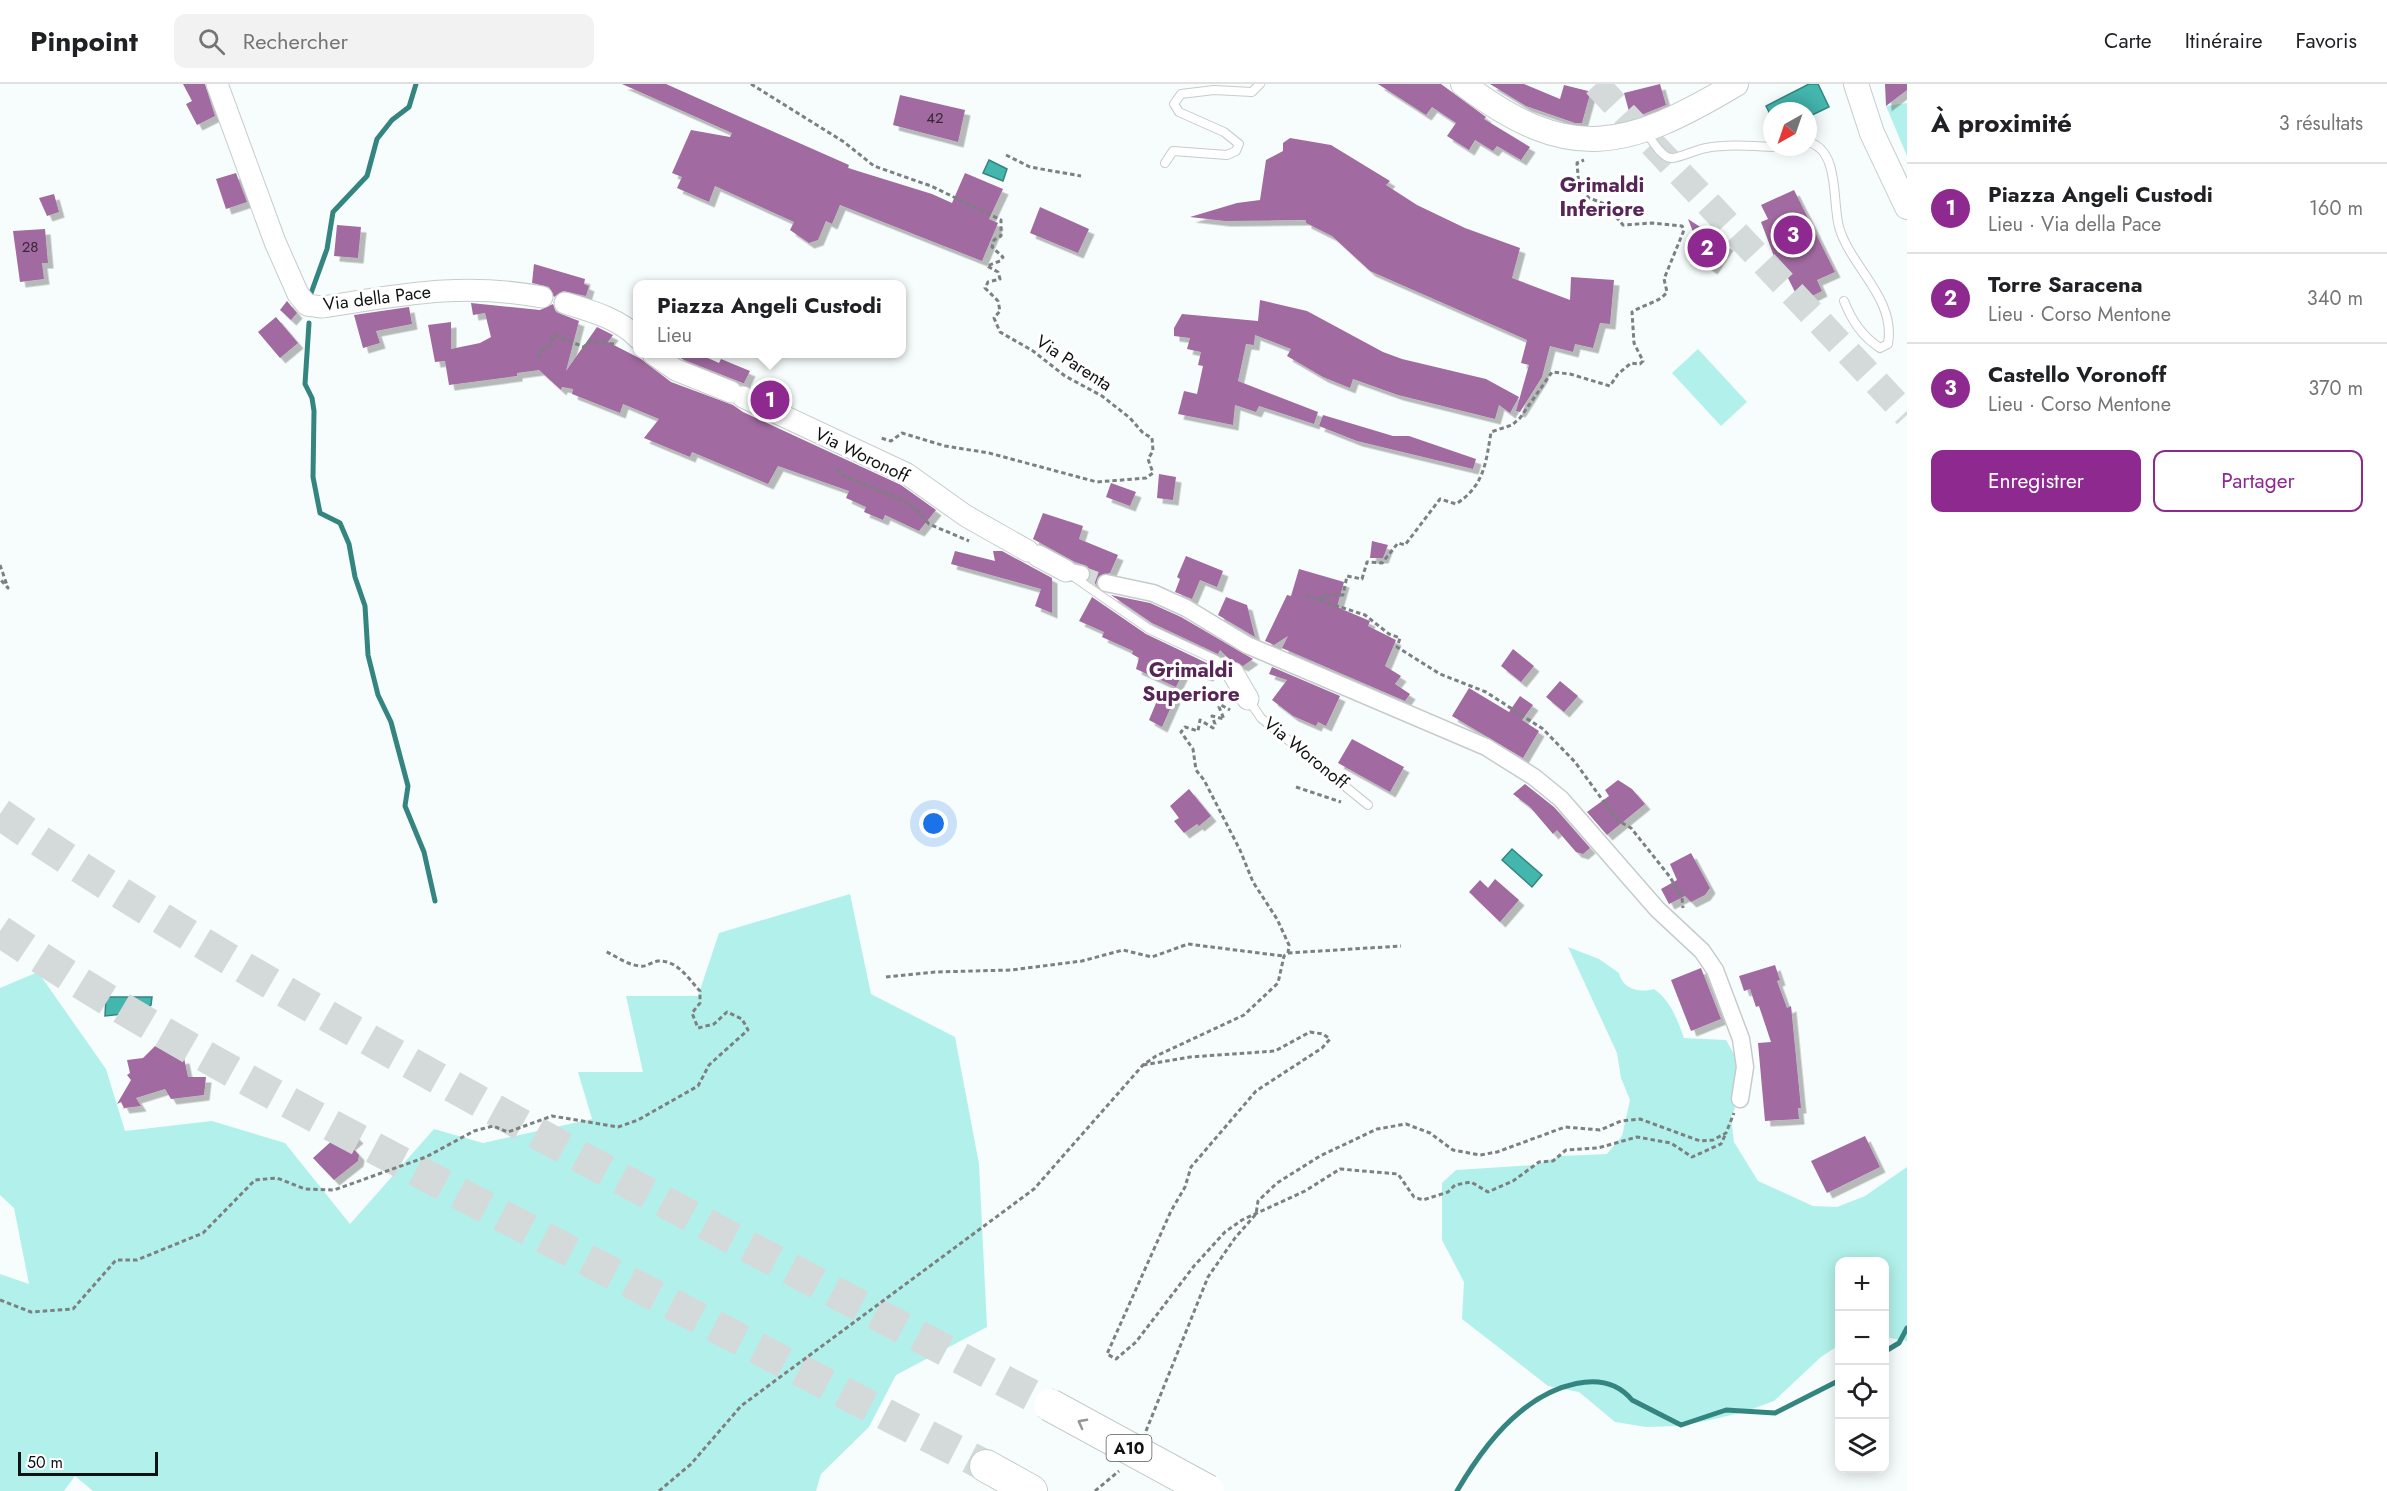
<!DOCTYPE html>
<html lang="fr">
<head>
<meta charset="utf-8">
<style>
  body { margin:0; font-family:Jost,sans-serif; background:#f2f2f2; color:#202124 }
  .controls { position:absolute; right:18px; bottom:18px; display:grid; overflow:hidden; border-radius:12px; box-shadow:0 3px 15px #0003 }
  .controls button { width:54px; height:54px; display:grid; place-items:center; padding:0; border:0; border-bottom:2px solid #e0e0e0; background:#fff; color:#202124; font:30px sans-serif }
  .compass { position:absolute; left:1763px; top:18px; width:54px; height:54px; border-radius:50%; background:#fff; box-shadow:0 3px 15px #0003; rotate:220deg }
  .scale { position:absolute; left:18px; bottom:15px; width:140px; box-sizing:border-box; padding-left:6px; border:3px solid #111313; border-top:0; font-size:16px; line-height:21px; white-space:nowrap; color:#111313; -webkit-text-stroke:4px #fff; paint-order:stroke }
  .you { position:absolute; left:934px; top:740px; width:21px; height:21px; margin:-15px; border:4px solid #fff; border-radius:50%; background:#1a73e8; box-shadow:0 0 0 9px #1a73e833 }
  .badge { display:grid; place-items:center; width:39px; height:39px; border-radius:50%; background:#8e298f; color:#fff; font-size:20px; font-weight:700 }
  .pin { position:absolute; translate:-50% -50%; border:3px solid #fff; box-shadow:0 2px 6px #0006 }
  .popup { position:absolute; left:633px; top:196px; width:273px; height:78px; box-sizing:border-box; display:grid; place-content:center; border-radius:12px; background:#fff; filter:drop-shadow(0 2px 4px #0005); font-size:20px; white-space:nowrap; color:#757577 }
  .popup b { font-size:22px; color:#202124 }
  .popup::after { content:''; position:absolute; left:50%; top:100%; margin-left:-12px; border:12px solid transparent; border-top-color:#fff }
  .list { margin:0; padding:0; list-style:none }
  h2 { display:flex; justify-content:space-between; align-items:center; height:78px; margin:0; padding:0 24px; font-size:26px }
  h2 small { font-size:20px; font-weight:400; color:#757577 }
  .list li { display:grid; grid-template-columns:39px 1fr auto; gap:18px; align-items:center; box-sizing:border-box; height:90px; padding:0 24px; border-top:2px solid #e0e0e0 }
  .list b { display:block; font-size:22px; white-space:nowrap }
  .list p { margin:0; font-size:20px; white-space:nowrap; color:#757577 }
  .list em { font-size:20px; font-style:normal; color:#757577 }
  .actions { display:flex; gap:12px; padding:18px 24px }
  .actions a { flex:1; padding:14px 0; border:2px solid #8e298f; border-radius:12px; text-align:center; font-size:21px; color:#8e298f }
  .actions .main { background:#8e298f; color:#fff }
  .icon { flex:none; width:33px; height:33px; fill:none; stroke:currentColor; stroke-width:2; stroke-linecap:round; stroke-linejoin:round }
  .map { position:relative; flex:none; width:1907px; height:1407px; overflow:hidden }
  header { display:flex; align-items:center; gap:36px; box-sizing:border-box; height:84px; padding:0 30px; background:#fff; border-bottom:2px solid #e0e0e0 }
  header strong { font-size:28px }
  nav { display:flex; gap:33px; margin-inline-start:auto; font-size:21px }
  .search { width:420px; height:54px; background:#f2f2f2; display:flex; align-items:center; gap:15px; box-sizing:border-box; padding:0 21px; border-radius:12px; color:#757577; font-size:22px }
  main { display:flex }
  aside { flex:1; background:#fff }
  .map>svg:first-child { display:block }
</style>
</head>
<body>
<header>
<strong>Pinpoint</strong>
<div class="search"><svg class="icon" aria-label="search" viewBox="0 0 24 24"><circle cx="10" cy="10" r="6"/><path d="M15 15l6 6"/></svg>Rechercher</div>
<nav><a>Carte</a><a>Itinéraire</a><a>Favoris</a></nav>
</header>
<main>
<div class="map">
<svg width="1907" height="1407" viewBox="0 0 1907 1407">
  <defs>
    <filter id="shadow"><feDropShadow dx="5.5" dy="5.5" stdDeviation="0" flood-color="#0004"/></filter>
  </defs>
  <rect width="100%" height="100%" fill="#f7fdfc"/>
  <g fill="#b2f1eb">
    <polygon points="1907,19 1907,72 1886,22"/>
    <polygon points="1698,265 1747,318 1721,342 1672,289"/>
    <polygon points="850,810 871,910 955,953 979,1080 987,1243 896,1291 869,1343 821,1390 816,1407 93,1407 75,1392 64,1407 0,1407 0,1190 29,1200 14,1124 0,1111 0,904 38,888 106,985 125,1047 212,1037 285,1059 350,1140 434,1045 483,1059 592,1035 578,988 643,988 626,912 698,912 719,849"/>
    <path d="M1568,863L1599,875L1619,889C1623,906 1640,909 1654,905C1671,917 1677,935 1684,954L1726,956L1738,977L1732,1014L1735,1024L1731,1033L1734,1058L1758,1097L1813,1122L1837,1123L1865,1112L1907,1083V1257L1885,1253L1884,1178H1840L1839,1261L1821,1273L1774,1317L1744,1328L1710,1336L1679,1342L1646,1343L1615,1338L1579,1308L1548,1302L1462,1235L1464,1198L1442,1156V1099L1456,1086L1535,1081L1561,1072L1607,1070L1622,1052L1630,1016L1621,994L1617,969Z"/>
  </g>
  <g fill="#43b6ae" stroke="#348580" stroke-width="1.5">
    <polygon points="1809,0 1818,0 1829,23 1808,33 1808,27 1772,27 1772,34 1766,22"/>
    <polygon points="989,76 1007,85 1003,97 983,89"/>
    <polygon points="1512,765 1542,791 1532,803 1502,776"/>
    <polygon points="106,913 152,913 151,921 142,928 105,932"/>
  </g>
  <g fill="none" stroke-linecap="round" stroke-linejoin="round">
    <g stroke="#348580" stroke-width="5">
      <polyline points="310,212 327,165 333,128 367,92 377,55 392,36 409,23 416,0"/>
      <polyline points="309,239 305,300 312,314 314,327 313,393 320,429 340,439 349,460 355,493 365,522 368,571 378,611 391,638 396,657 408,702 405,722 424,768 435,817"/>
      <polyline points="1884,1268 1899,1259 1907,1244"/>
      <path d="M1457,1407C1474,1378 1494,1349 1520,1328C1550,1303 1603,1281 1632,1316L1681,1341L1726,1326L1775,1329L1840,1296"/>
    </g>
  </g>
  <g fill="#a16aa0" filter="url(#shadow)">
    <polygon points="183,0 205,0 215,32 197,41 186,20 192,17"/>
    <polygon points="622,0 666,0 849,81 848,84 932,110 952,119 965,89 1003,105 989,135 998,139 982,177 840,121 832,140 826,137 818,156 809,159 790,146 794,138 715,102 709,118 677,104 682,93 672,89 691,46 730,53 732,49"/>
    <polygon points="1378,0 1441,0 1486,33 1484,35 1530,63 1521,76 1497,62 1493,67 1475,56 1469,66 1447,52 1456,39 1432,23 1426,31"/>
    <polygon points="1490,0 1524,0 1560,15 1564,1 1588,7 1590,10 1582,39 1575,39 1526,22"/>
    <polygon points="1660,0 1666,21 1631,35 1624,9"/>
    <polygon points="1885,0 1907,0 1907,6 1886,22"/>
    <polygon points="900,11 965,26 958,58 893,41"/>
    <polygon points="1290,54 1331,61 1390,97 1386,101 1417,121 1465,144 1520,164 1512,194 1570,216 1571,193 1614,196 1610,240 1600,239 1593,264 1575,260 1573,268 1550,262 1542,293 1520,328 1516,327 1529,281 1521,279 1527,256 1370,187 1332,152 1306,139 1306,136 1225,137 1190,133 1237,119 1260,116 1266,76 1283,67 1283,59"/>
    <polygon points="236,89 247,118 226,125 216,95"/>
    <polygon points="1794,106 1835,188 1817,196 1822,207 1800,218 1784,186 1780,188 1761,138 1768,135 1761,121"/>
    <polygon points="54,110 59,128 47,132 39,114"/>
    <polygon points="1040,123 1089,145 1078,169 1030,149"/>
    <polygon points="1688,135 1728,161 1712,185 1686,167 1695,153"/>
    <polygon points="337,141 361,143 358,174 334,172"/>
    <polygon points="45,145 48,179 42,179 44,195 20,198 13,147"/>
    <polygon points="534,180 585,195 584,200 589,202 586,212 563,207 554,213 549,203 532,199"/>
    <polygon points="1260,216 1307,227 1383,268 1402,275 1486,295 1519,313 1510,329 1499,321 1495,335 1398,311 1353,295 1350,304 1323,293 1287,272 1291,265 1255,251 1254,261 1246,260 1238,297 1318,328 1314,340 1259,322 1256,328 1235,321 1233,341 1178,330 1184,307 1197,310 1203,282 1198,281 1201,268 1187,265 1190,254 1174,252 1174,244 1182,230 1258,237"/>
    <polygon points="287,217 297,229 291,236 280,226"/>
    <polygon points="471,219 540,226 553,220 556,228 579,237 566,287 597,243 613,251 608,258 641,275 671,298 733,321 743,328 901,401 936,426 919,447 885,431 883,436 864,428 866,423 846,414 849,407 778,382 768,400 692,368 690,373 644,354 659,335 623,320 620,329 572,310 573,305 562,303 561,306 539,286 517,289 517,292 449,301 445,277 435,278 428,241 451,238 451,265 480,259 491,253 485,229 473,231"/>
    <polygon points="409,223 412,240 376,247 380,259 363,264 354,231"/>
    <polygon points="276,233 298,259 280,274 258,248"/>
    <polygon points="677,270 699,270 719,279 721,275 750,287 744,299 748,301 682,275"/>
    <polygon points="1323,331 1393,352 1409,352 1476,375 1473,385 1357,357 1319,342"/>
    <polygon points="1159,390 1176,393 1173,416 1157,414"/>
    <polygon points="1111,399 1136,408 1130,422 1106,413"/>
    <polygon points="1043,429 1083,442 1079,455 1118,471 1110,489 1099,492 1096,500 1089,496 1091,487 1087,482 1075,478 1033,455"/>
    <polygon points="1372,457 1388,461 1383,474 1370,474"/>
    <polygon points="955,467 995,477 993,467 1002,467 1052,494 1052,529 1035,522 1041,505 951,480"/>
    <polygon points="1186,472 1223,487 1217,503 1200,496 1192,515 1175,508 1180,495 1177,493"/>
    <polygon points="1299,485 1344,498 1337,523 1370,537 1368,542 1396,556 1385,582 1401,592 1395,600 1410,610 1405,617 1282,564 1288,552 1274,561 1265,557 1287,511 1291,512"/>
    <polygon points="1111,511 1150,519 1181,533 1253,575 1243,582 1231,577 1220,566 1218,570 1152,539"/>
    <polygon points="1092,513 1146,550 1213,582 1208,592 1185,585 1176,603 1136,585 1139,574 1132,570 1133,567 1102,553 1104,548 1079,537"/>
    <polygon points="1226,513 1247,521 1255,553 1218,531"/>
    <polygon points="1513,565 1534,582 1521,598 1501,582"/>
    <polygon points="1272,583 1340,612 1326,642 1318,638 1316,642 1293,632 1272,616 1287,596 1269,590"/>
    <polygon points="1560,597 1578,612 1564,628 1546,613"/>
    <polygon points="1469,604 1509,628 1520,612 1533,621 1522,636 1539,647 1523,674 1452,632"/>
    <polygon points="1161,607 1175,614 1162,643 1149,636"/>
    <polygon points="1352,655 1404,683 1390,708 1338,679"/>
    <polygon points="1618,696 1632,705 1645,720 1607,751 1587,728 1609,712 1605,706"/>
    <polygon points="1525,700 1554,723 1590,764 1583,770 1576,768 1557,746 1553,750 1530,723 1513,710"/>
    <polygon points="1189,705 1211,732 1199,742 1197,740 1184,749 1174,737 1179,734 1170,722"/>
    <polygon points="1691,769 1710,804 1705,811 1691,818 1685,812 1669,820 1661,805 1677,796 1670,780"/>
    <polygon points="1495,795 1519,816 1500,838 1469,808 1480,796 1488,804"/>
    <polygon points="1775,881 1780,896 1777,897 1787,924 1791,922 1801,1024 1798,1024 1799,1035 1765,1037 1758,959 1771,958 1759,922 1756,923 1750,905 1744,907 1739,892"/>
    <polygon points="1701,884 1721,935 1691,947 1671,896"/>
    <polygon points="155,962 175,963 178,975 184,974 188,993 206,993 204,1011 171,1015 165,1005 136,1014 141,1022 124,1024 121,1018 117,1020 131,996 127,991 130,989 127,976 143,974"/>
    <polygon points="347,1043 358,1054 350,1061 359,1071 358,1077 334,1096 313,1074"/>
    <polygon points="1865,1052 1880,1083 1827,1109 1811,1077"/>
  </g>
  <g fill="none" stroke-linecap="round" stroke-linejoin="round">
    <polyline stroke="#d4dad9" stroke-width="16" stroke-dasharray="16 8" stroke-linecap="butt" points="1081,490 1106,499"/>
    <polyline stroke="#d4dad9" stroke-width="27" stroke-dasharray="27 14" stroke-linecap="butt" points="1596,0 1907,331"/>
    <g stroke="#d4dad9" stroke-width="32" stroke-dasharray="32 16" stroke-linecap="butt">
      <path d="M0,730C128,818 263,896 398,972C613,1093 832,1207 1050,1321"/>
      <path d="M0,847C145,945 301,1025 455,1107C632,1200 809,1291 986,1382"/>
    </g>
    <g stroke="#c6cccb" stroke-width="10">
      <g id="service">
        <path d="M1646,48C1652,56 1661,73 1671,74C1677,75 1698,65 1706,64C1728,60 1750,62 1772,63"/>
        <path d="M1808,58C1840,66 1832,117 1839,143C1851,184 1896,214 1888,260L1880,264C1862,252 1852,237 1844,217"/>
        <polyline points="1782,63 1788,63"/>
        <polyline points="1165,79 1173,67 1227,71 1236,67 1239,60 1224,48 1179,28 1174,20 1181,10 1214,6 1252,8 1260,0"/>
        <polyline points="1071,491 1149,545 1216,576 1232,588"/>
        <polyline points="1248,615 1261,634 1368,721"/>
      </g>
    </g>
    <g stroke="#c6cccb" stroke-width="19">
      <g id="minor">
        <polyline points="1066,487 1081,490"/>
        <polyline points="1106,499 1153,509 1186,524 1247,561 1486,663 1534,693 1561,715 1657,825 1702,867 1715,886 1741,955 1745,983 1740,1015"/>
      </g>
    </g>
    <g stroke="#c6cccb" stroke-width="23">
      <g id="tertiary">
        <path d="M217,0L275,158L298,210L307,221L322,223C401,211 462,198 542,213"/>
        <path d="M565,219C591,227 618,234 638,254"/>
        <polyline points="653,270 676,286 731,308"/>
        <polyline points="743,313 907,390 966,432 1028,467"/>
        <polyline points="1038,472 1066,487"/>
        <polyline points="1233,589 1248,615"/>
      </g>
    </g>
    <g stroke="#c6cccb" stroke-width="26">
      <g id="secondary">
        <path d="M1463,0C1570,81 1627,65 1736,0"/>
        <polyline points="1856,0 1872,49 1907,123"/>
      </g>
    </g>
    <g stroke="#c6cccb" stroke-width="34">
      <polyline id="motorway" points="986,1382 1031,1407"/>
    </g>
    <g stroke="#7c8080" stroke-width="3" stroke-dasharray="4.5 3" stroke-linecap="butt">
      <polyline points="751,0 844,58 874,82 931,102 1001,136 1001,152 994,156 992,163 1003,173 1000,177 987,182 998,188 1000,195 988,198 985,204 998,217 1000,227 994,234 1000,248 1033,267 1065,292 1102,312 1130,334 1143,349 1152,354 1153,367 1148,375 1153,389 1146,394 1097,398 989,369 945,362 902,349 891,357 881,354"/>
      <polyline points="1006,71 1030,83 1081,92"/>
      <polyline points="538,274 542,266 550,262 554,251 584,263 590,257 614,260"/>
      <polyline points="838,385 840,390 904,417 916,425 929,440 969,457"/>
      <polyline points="0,481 8,504 0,495"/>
      <polyline points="1306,512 1365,531 1389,550 1400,554 1397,563 1440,590 1486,608 1543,645 1575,678 1617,736 1631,744 1670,793 1682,814 1683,824"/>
      <path d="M1321,516L1323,511H1343L1347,492L1362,495L1367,478L1382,479L1398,459L1405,461L1440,415L1456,420C1484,402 1486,379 1491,348L1512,341L1520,334L1552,288L1570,290L1610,302L1618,290L1631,279L1640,280L1643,277L1634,259L1632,228C1644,220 1659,219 1667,208L1664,195L1684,146L1682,142L1652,139L1623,141L1605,120L1589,114L1579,103L1577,79L1584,76"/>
      <polyline points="1296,703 1341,718"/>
      <polyline points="1288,869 1401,862"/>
      <polyline points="886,893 935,888 1011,886 1082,877 1123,866 1152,873 1188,860 1283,872"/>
      <polyline points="1143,981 1190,973 1275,967 1310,948 1323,950 1330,955 1322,964 1256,1007 1191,1083 1185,1103 1171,1127 1107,1270 1116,1275 1136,1258 1194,1182 1225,1148 1242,1136 1305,1107 1340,1085 1398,1090 1414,1113 1423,1116 1448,1108 1455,1101 1471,1098 1488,1108 1513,1097 1539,1078 1553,1077 1566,1066 1598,1064 1637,1053 1671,1059 1692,1073 1721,1060 1726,1049"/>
      <path d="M0,1216L31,1228L73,1225L116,1176H137L203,1149L255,1096L277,1094L305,1105L334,1106L426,1073L474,1047L493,1042L508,1048L552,1032L618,1043L638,1036L698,1002L709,981L748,946L742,935L727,928L714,940L698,944L692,929L700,919V907C688,894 677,876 658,877C651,878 647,883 640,882C627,881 616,872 605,867"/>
      <polyline points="1146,1347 1208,1193 1235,1154 1256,1130 1258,1117 1277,1099 1320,1072 1377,1045 1406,1040 1430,1049 1453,1066 1480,1071 1497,1068 1565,1043 1600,1046 1621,1037 1640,1035 1700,1057 1713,1056 1726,1049 1734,1029"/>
      <polyline points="659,1407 691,1380 741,1322 1034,1105 1143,981 1156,972 1244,931 1278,899 1284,872 1288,869 1289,861 1277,835 1253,798 1240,766 1204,696 1196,686 1193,665 1181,648 1185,643 1198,647 1200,636 1213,644 1215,640 1212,632 1224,635 1219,623 1221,621 1230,626"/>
      <polyline points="1095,1407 1119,1387"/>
    </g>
    <use href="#service" stroke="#fff" stroke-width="8"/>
    <use href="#minor" stroke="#fff" stroke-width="16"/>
    <use href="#tertiary" stroke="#fff" stroke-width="21"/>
    <use href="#secondary" stroke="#fff" stroke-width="24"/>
    <use href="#motorway" stroke="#fff" stroke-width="32"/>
    <g stroke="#c6cccb" stroke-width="34" stroke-linecap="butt">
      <polyline id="motorway-bridge" points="1050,1321 1208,1407"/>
    </g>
    <use href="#motorway-bridge" stroke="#fff" stroke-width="32"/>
  </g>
  <defs><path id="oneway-chevron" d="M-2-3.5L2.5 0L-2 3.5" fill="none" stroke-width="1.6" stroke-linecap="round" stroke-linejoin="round" transform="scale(1.5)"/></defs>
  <use stroke="#949595" href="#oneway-chevron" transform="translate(1082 1339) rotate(-152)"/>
  <g text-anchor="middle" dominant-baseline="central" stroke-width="6" stroke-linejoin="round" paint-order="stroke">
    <g font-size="15" fill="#352936">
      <text x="935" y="34">42</text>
      <text x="30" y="163">28</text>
    </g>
    <rect fill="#fff" stroke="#585a5a" stroke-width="1.5" x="1106.5" y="1351" width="45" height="26" rx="4.5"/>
    <g font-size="16" font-weight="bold" fill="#111313">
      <text x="1129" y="1364">A10</text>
    </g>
    <g font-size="18" fill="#111313" stroke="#fff">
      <text transform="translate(377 214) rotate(-7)">Via della Pace</text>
      <text transform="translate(1074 279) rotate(33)">Via Parenta</text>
      <text transform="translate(862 371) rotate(26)">Via Woronoff</text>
      <text transform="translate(1306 669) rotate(39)">Via Woronoff</text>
    </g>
    <g font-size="21" font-weight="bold" fill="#572657" stroke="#fff">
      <text x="1602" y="101">Grimaldi<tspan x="1602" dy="24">Inferiore</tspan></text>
      <text x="1191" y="586">Grimaldi<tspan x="1191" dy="24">Superiore</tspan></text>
    </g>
  </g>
</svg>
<div class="controls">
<button>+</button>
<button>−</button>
<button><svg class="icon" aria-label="locate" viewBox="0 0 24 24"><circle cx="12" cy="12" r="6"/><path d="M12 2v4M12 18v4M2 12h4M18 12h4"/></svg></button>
<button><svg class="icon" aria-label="layers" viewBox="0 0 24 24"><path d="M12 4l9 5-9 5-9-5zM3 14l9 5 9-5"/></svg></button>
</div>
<svg class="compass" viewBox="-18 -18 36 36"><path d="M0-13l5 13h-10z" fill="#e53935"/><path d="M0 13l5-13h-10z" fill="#757577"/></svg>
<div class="scale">50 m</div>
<div class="you"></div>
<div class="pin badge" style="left:770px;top:316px">1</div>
<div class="popup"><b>Piazza Angeli Custodi</b>Lieu</div>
<div class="pin badge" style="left:1707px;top:164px">2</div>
<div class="pin badge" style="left:1793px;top:151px">3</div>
</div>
<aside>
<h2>À proximité<small>3 résultats</small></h2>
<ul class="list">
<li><span class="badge">1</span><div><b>Piazza Angeli Custodi</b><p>Lieu · Via della Pace</p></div><em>160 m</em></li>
<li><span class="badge">2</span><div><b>Torre Saracena</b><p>Lieu · Corso Mentone</p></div><em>340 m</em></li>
<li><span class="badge">3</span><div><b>Castello Voronoff</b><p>Lieu · Corso Mentone</p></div><em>370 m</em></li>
</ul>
<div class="actions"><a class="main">Enregistrer</a><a>Partager</a></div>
</aside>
</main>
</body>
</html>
